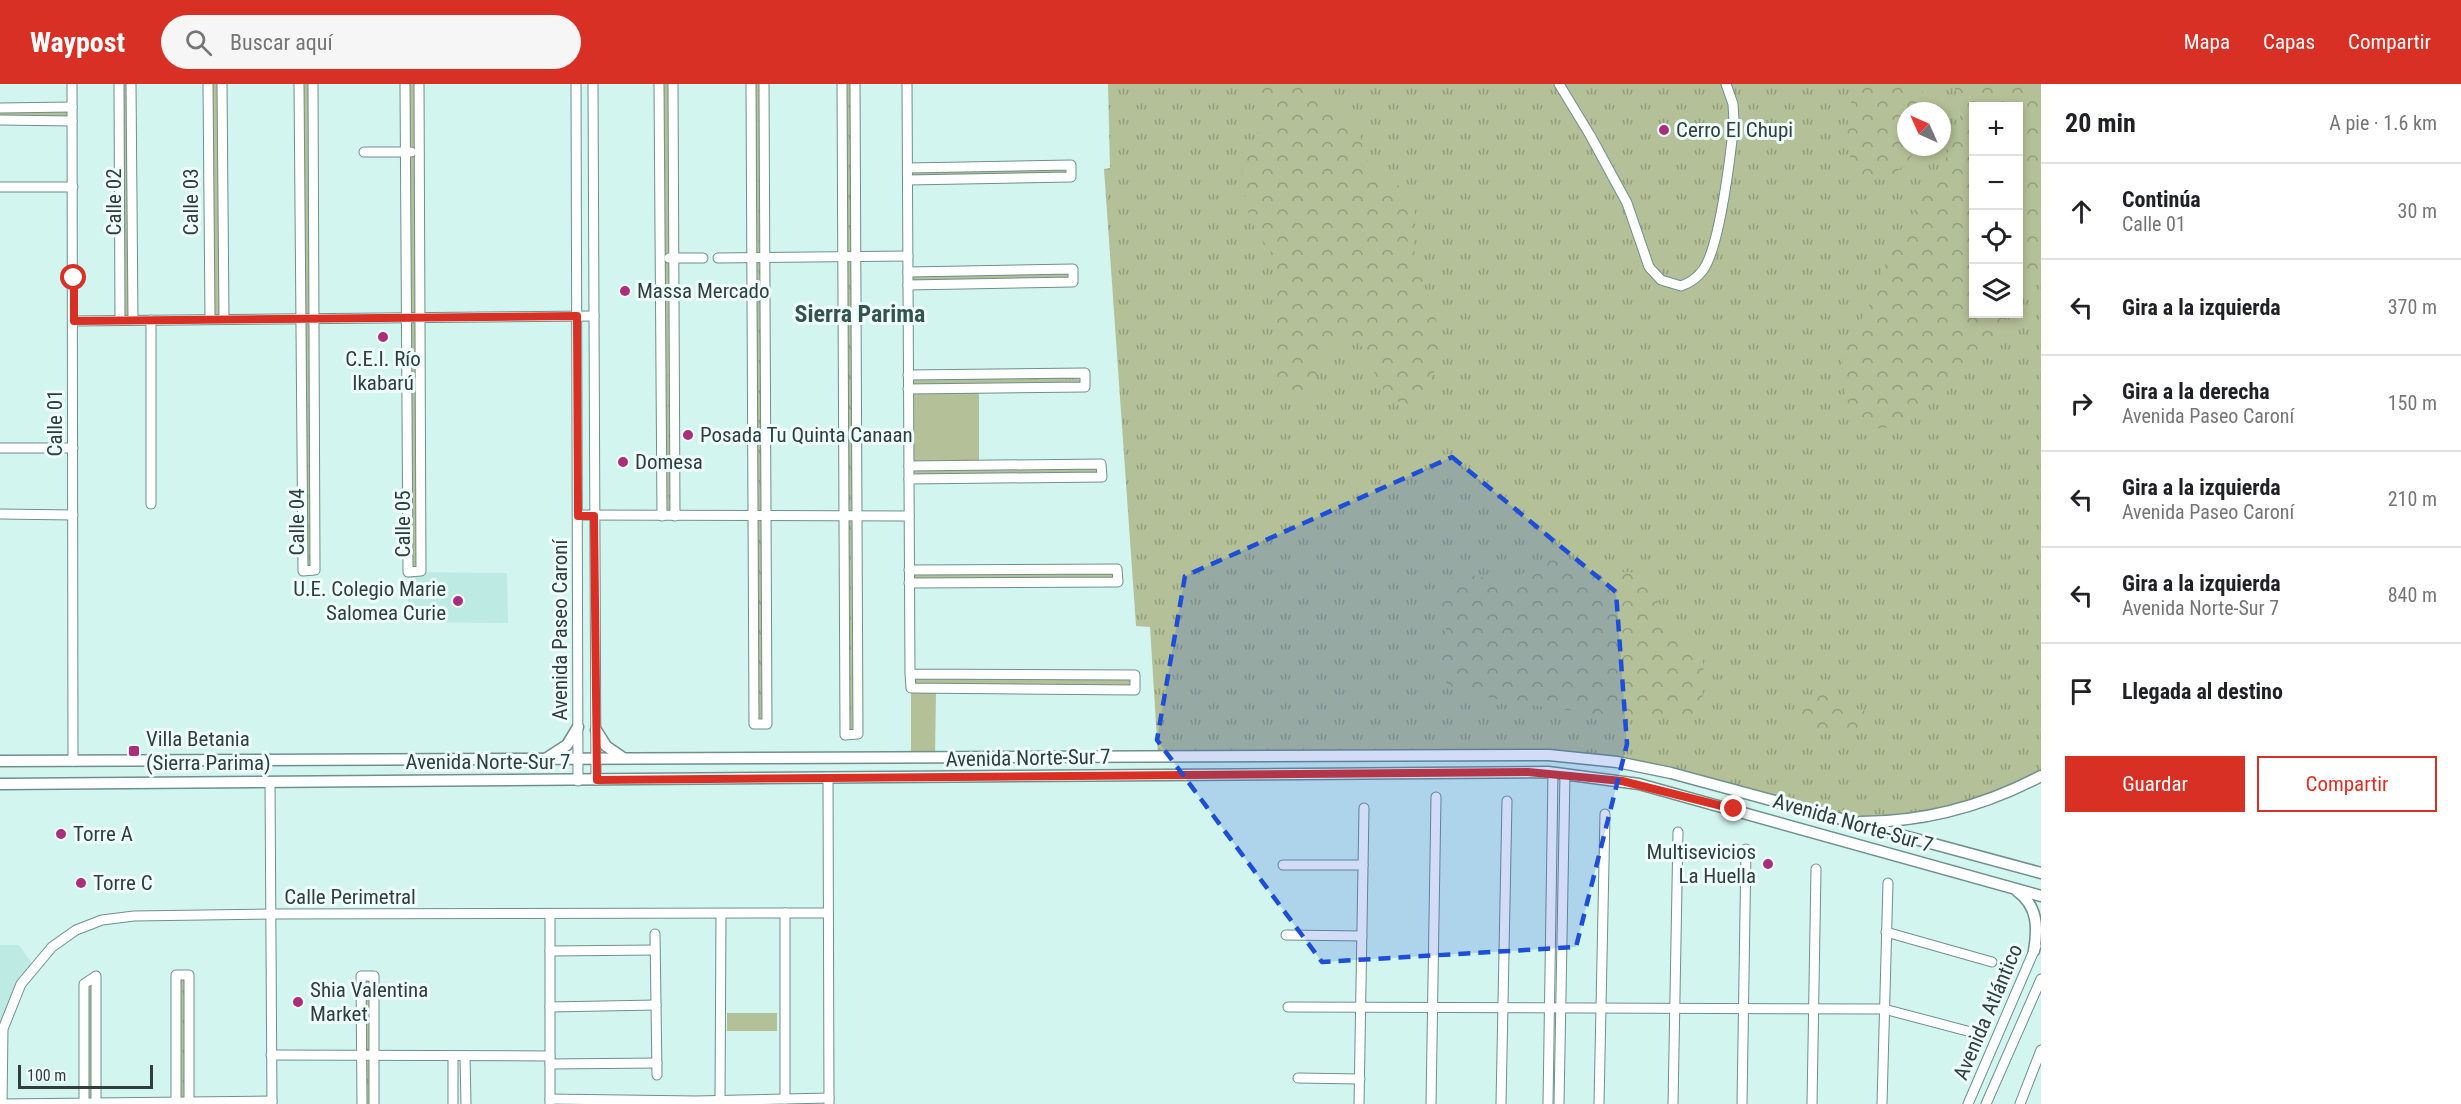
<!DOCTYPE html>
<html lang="es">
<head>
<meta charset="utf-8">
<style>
  body { margin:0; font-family:"Roboto Condensed",sans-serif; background:#f6f6f6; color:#202124 }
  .controls { position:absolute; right:18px; top:18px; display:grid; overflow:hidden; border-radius:0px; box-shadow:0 3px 9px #0003 }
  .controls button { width:54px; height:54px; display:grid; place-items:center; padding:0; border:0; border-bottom:2px solid #e0e0e0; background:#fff; color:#202124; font:30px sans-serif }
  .compass { position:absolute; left:1897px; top:18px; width:54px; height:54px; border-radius:50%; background:#fff; box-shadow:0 3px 9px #0003; rotate:315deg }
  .scale { position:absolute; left:18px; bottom:15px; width:135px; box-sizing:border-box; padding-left:6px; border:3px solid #303e3c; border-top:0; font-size:16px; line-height:21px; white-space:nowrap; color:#303e3c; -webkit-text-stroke:4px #effdfb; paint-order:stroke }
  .stop { position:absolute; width:18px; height:18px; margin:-14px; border:4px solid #d93025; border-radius:50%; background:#fff }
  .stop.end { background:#d93025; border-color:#fff; box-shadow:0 2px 6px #0008 }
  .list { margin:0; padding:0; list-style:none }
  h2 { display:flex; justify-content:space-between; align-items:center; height:78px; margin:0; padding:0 24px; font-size:26px }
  h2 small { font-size:20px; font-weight:400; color:#757577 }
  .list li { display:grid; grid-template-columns:39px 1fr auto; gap:18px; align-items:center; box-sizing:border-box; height:96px; padding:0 24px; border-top:2px solid #e0e0e0 }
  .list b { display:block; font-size:22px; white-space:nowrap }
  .list p { margin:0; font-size:20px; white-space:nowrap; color:#757577 }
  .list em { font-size:20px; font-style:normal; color:#757577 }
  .actions { display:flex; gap:12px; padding:18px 24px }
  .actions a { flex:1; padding:14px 0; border:2px solid #d93025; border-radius:0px; text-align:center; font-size:21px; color:#d93025 }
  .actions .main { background:#d93025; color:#fff }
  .icon { flex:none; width:33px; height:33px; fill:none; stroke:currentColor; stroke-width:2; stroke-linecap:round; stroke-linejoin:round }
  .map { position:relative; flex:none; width:2041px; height:1020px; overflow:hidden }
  header { display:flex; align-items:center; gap:36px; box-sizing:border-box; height:84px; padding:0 30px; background:#d93025; color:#fff }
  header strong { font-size:28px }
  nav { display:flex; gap:33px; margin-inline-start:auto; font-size:21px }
  .search { width:420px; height:54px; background:#f6f6f6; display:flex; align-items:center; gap:15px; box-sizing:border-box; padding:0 21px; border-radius:33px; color:#757577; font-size:22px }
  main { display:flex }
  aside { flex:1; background:#fff }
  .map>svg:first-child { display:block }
</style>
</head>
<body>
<header>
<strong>Waypost</strong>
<div class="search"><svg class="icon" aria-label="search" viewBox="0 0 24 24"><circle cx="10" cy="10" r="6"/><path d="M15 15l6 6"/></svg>Buscar aquí</div>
<nav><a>Mapa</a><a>Capas</a><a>Compartir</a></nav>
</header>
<main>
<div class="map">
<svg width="2041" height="1020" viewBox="0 0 2041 1020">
  <defs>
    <pattern id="grass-tufts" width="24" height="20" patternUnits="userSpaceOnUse" patternTransform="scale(1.5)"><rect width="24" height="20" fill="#b4c097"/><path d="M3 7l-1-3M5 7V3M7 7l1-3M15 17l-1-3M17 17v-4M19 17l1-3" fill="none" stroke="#939d7c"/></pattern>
    <pattern id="forest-crowns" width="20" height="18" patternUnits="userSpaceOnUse" patternTransform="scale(1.5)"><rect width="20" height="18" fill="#b4c097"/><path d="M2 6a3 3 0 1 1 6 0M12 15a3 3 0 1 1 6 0" fill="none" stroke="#939d7c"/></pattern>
  </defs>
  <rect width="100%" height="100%" fill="#d2f5f0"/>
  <g fill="#bdeae3">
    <polygon points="408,488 507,489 508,539 408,538"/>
    <polygon points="0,861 19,861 34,882 7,930 0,1020"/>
  </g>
  <g fill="url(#grass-tufts)" fill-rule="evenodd">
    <polygon points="119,0 131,0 133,236 120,236"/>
    <polygon points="208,0 222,0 223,235 210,235"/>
    <polygon points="299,0 313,0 315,486 303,487"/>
    <polygon points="405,0 419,0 421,487 408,488"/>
    <polygon points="659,0 673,0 675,432 662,432"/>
    <polygon points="751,0 764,0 767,640 754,640"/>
    <polygon points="842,0 855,0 858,650 845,651"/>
    <path d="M1108,0H2041V692L1970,723L1845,738L1671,689L1571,672H1158L1150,543L1136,542L1104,85L1110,84ZM1974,22H2018V230H1974ZM1906,27H1942V63H1906Z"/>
    <polygon points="0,24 72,24 72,37 0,36"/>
    <polygon points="1071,81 1071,93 908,96 908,84"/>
    <polygon points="1073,185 1073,198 908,201 908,188"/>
    <polygon points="1085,289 1085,303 908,305 908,291"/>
    <polygon points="1101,380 1102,393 909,395 909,382"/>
    <polygon points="1117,485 1118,498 909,499 909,486"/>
    <polygon points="910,590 1135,591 1135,606 911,604"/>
    <rect x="176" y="891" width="13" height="129"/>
    <polygon points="96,892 96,1020 84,1020 84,900"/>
    <polygon points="361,892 374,892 374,1020 362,1020"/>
  </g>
  <g fill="url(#forest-crowns)">
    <path d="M1254,0H1312L1329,20L1359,41C1361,57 1363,75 1376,87C1388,97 1404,101 1411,116C1419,131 1413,153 1415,170C1420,201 1448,248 1440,277C1439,282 1434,287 1432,292C1426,305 1424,314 1413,322C1368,315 1376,266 1356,258C1351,257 1342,259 1337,259L1325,271L1307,314L1294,316L1283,309L1272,290L1275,188L1270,165L1259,153L1245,121V98L1241,83L1243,71L1253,60L1258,47L1260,13L1253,6Z"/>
    <path d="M1856,0H1922L1924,27H1906V63H1917C1905,89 1865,116 1851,75C1844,53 1849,22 1856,0Z"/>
    <polygon points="1951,0 2041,0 2041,192 2019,216 2018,22 1974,22 1974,230 2007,230 1995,256 1980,275 1944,310 1901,339 1881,345 1869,342 1849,321 1845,314 1841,281 1850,254 1868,224 1882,186 1925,107 1942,85 1961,30 1962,16"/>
    <path d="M1556,476C1575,477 1591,483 1609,487C1619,489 1632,487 1641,490C1655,495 1661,533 1669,546C1678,560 1698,558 1702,575C1705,584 1704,621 1698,628C1682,647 1494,617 1465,608C1457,606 1447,601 1442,593C1433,577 1444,565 1446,550C1447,535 1441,519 1439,504C1461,480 1483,497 1511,498L1537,479Z"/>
    <path d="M1820,606L1831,607L1846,621L1869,629L1874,634L1875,640C1864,651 1855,647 1840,648C1823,649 1809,655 1800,637C1797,630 1797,625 1799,619Z"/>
  </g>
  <g fill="#b4c097">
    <polygon points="979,304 979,381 909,382 908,305"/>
    <polygon points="911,604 936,605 935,673 911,673"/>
    <rect x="727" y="929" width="50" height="18"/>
  </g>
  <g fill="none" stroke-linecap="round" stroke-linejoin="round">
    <g stroke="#6f908b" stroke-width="11">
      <g id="minor">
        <polyline points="72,0 73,677"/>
        <polyline points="119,0 120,236"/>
        <polyline points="131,0 133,236"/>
        <polyline points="208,0 210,235"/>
        <polyline points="222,0 224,235"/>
        <polyline points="299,0 303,487 315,486 313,0"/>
        <polyline points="405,0 408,488 421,487 419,0"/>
        <polyline points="576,0 578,697"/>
        <polyline points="593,0 596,696"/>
        <polyline points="659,0 662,432"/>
        <polyline points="673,0 675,432"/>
        <polyline points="751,0 754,640 767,640 764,0"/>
        <polyline points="842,0 845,651 858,650 855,0"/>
        <polyline points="907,0 910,590 911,604 1135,606 1135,591 910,590"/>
        <path d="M1559,0L1590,51L1627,119L1649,183L1661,196L1681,202C1690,199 1697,194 1703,186C1720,163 1731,68 1734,37L1733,20L1726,0"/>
        <polyline points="0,24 72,23"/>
        <polyline points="0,36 72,37"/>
        <polyline points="364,68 411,68"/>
        <polyline points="908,84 1071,81 1071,93 908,96"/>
        <polyline points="0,103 73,103"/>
        <polyline points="669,174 703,174"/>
        <polyline points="718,174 908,172"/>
        <polyline points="908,188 1073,185 1073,198 908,201"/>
        <polyline points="151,236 151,420"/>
        <polyline points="74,237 594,232"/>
        <polyline points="908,291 1085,289 1085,303 908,305"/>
        <polyline points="0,364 73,364"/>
        <polyline points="909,395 1102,393 1101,380 909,382"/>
        <polyline points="0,430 73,431"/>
        <polyline points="578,431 909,432"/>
        <polyline points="909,486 1117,485 1118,498 909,499"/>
        <polyline points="828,695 829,1020"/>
        <polyline points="270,698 272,1020"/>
        <polyline points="1283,781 1363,781"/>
        <polyline points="1886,848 1992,878"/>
        <polyline points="655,850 657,991"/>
        <polyline points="1286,851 1362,852"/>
        <polyline points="550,867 655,866"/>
        <polyline points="550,923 656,921"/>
        <polyline points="1288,923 1884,925 1971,948"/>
        <polyline points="271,971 550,972"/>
        <polyline points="453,972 453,1020"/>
        <polyline points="465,972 466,1020"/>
        <polyline points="550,980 657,979"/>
        <polyline points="1298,994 1360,995"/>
        <polyline points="550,1015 696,1017 829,1014"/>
        <polyline points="785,1015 785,829"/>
        <polyline points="720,1017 721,830"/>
        <polyline points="2,1020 3,945 21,900 52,863 76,846 102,836 134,832 271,830 828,829"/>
        <polyline points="2,1020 272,1017"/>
        <polyline points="84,1020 84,900 96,892 96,1020"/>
        <polyline points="176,1020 176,891 189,891 189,1020"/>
        <polyline points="362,1020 361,892 374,892 374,1020"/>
        <polyline points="550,1020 550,831"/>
        <polyline points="1359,1020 1364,724"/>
        <polyline points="1431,1020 1436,713"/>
        <polyline points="1501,1020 1507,717"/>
        <polyline points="1548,1020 1553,689"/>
        <polyline points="1559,1020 1565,690"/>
        <polyline points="1599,1020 1605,730"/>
        <polyline points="1673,1020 1678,748"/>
        <polyline points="1742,1020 1746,765"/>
        <polyline points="1812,1020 1816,785"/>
        <polyline points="1882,1020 1888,799"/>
        <polyline points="1968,1020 2036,862"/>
        <polyline points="1986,1020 2041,895"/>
        <polyline points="2020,1020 2041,966"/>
      </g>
    </g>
    <g stroke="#6f908b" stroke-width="13">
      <g id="major">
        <polyline points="596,646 606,662 622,673"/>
        <polyline points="547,674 567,661 578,643"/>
        <polyline points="0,677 1549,671 1617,678 1671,689 2041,789"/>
        <polyline points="0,700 1548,688 1639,700 2041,812"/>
        <path d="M1861,738C1926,738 1984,722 2041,692"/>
        <path d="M2017,807C2038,822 2038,844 2034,867"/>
      </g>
    </g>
    <use href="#minor" stroke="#fff" stroke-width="9"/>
    <use href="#major" stroke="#fff" stroke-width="10"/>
  </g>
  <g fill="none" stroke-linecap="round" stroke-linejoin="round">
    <polyline stroke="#d93025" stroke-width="8" points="74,194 74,237 577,232 578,432 594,432 597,696 1528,688 1622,697 1734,725"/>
  </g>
  <path fill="#1d4ed8" fill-opacity="0.2" stroke="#1d4ed8" stroke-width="4.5" stroke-dasharray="12 8" stroke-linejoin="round" d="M1452,373L1616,508L1627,660L1576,863L1322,878L1157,656L1185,492Z"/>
  <g fill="#ab2d7e" stroke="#effdfb" stroke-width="2">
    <circle cx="1664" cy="46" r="6"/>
    <circle cx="625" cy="207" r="6"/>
    <circle cx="383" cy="253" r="6"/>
    <circle cx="688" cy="351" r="6"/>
    <circle cx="623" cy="378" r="6"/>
    <circle cx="458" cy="517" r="6"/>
    <rect x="128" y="661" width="12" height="12" rx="3"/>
    <circle cx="61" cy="750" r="6"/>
    <circle cx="1768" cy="780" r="6"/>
    <circle cx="81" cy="799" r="6"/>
    <circle cx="298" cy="918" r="6"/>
  </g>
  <g text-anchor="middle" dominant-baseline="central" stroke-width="6" stroke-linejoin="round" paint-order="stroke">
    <g font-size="21" fill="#303e3c" stroke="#effdfb" text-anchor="start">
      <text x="1676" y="46">Cerro El Chupi</text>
      <text x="637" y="207">Massa Mercado</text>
      <text x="383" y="275" text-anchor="middle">C.E.I. Río<tspan x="383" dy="24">Ikabarú</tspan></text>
      <text x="700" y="351">Posada Tu Quinta Canaan</text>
      <text x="635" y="378">Domesa</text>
      <text x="446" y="505" text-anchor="end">U.E. Colegio Marie<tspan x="446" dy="24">Salomea Curie</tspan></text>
      <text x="146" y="655">Villa Betania<tspan x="146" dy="24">(Sierra Parima)</tspan></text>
      <text x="73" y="750">Torre A</text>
      <text x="1756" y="768" text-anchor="end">Multisevicios<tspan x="1756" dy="24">La Huella</tspan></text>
      <text x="93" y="799">Torre C</text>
      <text x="310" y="906">Shia Valentina<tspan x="310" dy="24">Market</tspan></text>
    </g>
    <g font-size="21" fill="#303e3c" stroke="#effdfb">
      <text transform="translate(114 118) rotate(-90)">Calle 02</text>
      <text transform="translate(191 118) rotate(-90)">Calle 03</text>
      <text transform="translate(55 339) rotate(-90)">Calle 01</text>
      <text transform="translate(297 438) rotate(-90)">Calle 04</text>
      <text transform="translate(403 440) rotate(-90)">Calle 05</text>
      <text transform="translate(560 546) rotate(-90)">Avenida Paseo Caroní</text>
      <text transform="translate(1028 674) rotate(-1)">Avenida Norte-Sur 7</text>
      <text x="488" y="678">Avenida Norte-Sur 7</text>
      <text transform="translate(1853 739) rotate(16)">Avenida Norte-Sur 7</text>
      <text x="350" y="813">Calle Perimetral</text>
      <text transform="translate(1988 928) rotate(-67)">Avenida Atlántico</text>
    </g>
    <g font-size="24" font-weight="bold" fill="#34534f" stroke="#effdfb">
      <text x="860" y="230">Sierra Parima</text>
    </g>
  </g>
</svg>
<div class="controls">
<button>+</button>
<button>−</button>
<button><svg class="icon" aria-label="locate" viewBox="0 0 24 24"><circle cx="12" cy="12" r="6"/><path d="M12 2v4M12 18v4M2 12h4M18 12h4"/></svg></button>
<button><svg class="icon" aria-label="layers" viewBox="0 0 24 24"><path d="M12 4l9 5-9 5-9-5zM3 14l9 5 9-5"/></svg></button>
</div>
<svg class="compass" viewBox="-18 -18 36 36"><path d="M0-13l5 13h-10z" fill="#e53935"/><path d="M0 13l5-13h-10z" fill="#757577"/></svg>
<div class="scale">100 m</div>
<div class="stop" style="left:74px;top:194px"></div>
<div class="stop end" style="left:1734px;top:725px"></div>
</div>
<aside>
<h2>20 min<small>A pie · 1.6 km</small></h2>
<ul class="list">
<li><svg class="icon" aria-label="ahead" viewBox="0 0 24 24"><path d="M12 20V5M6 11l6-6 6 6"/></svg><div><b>Continúa</b><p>Calle 01</p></div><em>30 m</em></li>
<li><svg class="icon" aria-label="left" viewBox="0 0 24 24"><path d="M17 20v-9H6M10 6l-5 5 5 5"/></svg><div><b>Gira a la izquierda</b></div><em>370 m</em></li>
<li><svg class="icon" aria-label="right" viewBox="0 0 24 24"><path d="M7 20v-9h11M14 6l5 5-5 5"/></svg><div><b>Gira a la derecha</b><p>Avenida Paseo Caroní</p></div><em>150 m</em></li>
<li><svg class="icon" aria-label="left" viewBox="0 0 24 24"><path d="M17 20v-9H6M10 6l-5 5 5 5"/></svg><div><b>Gira a la izquierda</b><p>Avenida Paseo Caroní</p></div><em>210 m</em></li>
<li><svg class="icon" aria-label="left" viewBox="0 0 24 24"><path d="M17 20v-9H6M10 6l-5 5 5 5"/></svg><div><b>Gira a la izquierda</b><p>Avenida Norte-Sur 7</p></div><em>840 m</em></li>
<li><svg class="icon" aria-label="arrive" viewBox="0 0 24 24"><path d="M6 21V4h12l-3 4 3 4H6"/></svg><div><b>Llegada al destino</b></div></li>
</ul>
<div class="actions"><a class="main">Guardar</a><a>Compartir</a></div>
</aside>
</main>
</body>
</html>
